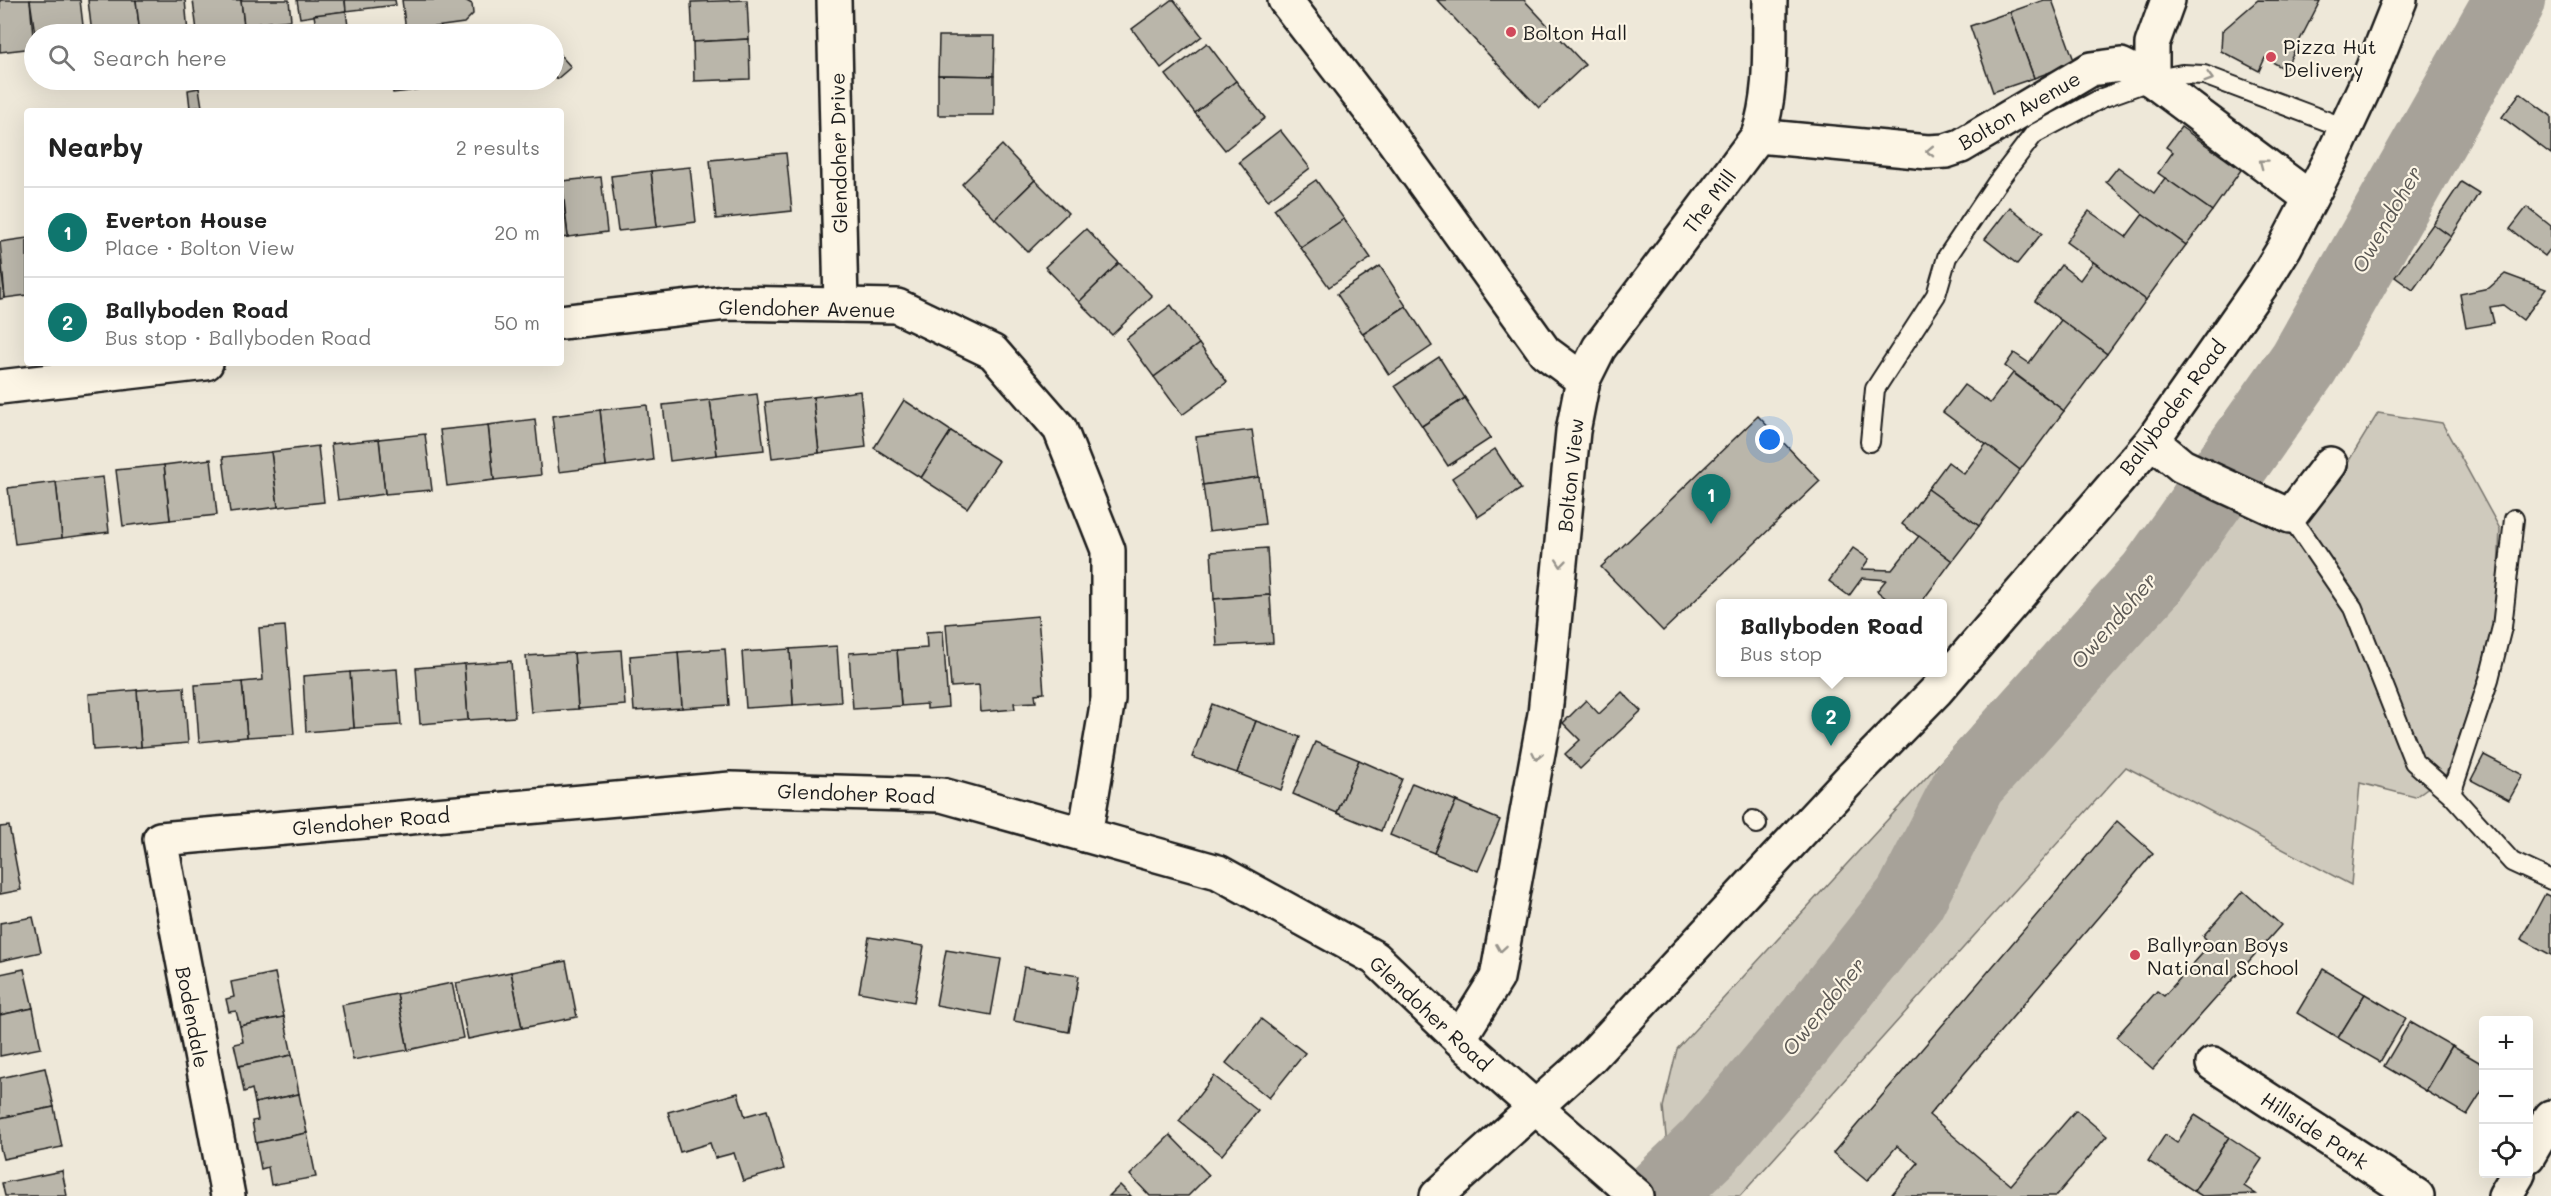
<!DOCTYPE html>
<html lang="en">
<head>
<meta charset="utf-8">
<style>
  body { margin:0; font-family:Mali,sans-serif; background:#f6f6f6; color:#222 }
  .controls { position:absolute; right:18px; bottom:18px; display:grid; overflow:hidden; border-radius:6px; box-shadow:0 6px 24px #0002 }
  .controls button { width:54px; height:54px; display:grid; place-items:center; padding:0; border:0; border-bottom:2px solid #e0e0e0; background:#fff; color:#222; font:30px sans-serif }
  .you { position:absolute; left:1770px; top:440px; width:21px; height:21px; margin:-15px; border:4px solid #fff; border-radius:50%; background:#1a73e8; box-shadow:0 0 0 9px #1a73e833 }
  .badge { display:grid; place-items:center; width:39px; height:39px; border-radius:50%; background:#0f766e; color:#fff; font-size:20px; font-weight:700 }
  .pin { position:absolute; translate:-50% -50px; filter:drop-shadow(0 2px 3px #0008) }
  .pin::after { content:''; position:absolute; top:32px; width:21px; height:18px; background:inherit; clip-path:polygon(0 0,100% 0,50% 100%) }
  .popup { position:absolute; left:1716px; top:599px; width:231px; height:78px; box-sizing:border-box; display:grid; place-content:center; border-radius:6px; background:#fff; filter:drop-shadow(0 2px 4px #0005); font-size:20px; white-space:nowrap; color:#767676 }
  .popup b { font-size:22px; color:#222 }
  .popup::after { content:''; position:absolute; left:50%; top:100%; margin-left:-12px; border:12px solid transparent; border-top-color:#fff }
  .list { margin:0; padding:0; list-style:none }
  h2 { display:flex; justify-content:space-between; align-items:center; height:78px; margin:0; padding:0 24px; font-size:26px }
  h2 small { font-size:20px; font-weight:400; color:#767676 }
  .list li { display:grid; grid-template-columns:39px 1fr auto; gap:18px; align-items:center; box-sizing:border-box; height:90px; padding:0 24px; border-top:2px solid #e0e0e0 }
  .list b { display:block; font-size:22px; white-space:nowrap }
  .list p { margin:0; font-size:20px; white-space:nowrap; color:#767676 }
  .list em { font-size:20px; font-style:normal; color:#767676 }
  .icon { flex:none; width:33px; height:33px; fill:none; stroke:currentColor; stroke-width:2; stroke-linecap:round; stroke-linejoin:round }
  .map { position:relative; flex:none; width:2551px; height:1196px; overflow:hidden }
  .search { position:absolute; background:#fff; box-shadow:0 6px 24px #0002; left:24px; top:24px; width:540px; height:66px; display:flex; align-items:center; gap:15px; box-sizing:border-box; padding:0 21px; border-radius:33px; color:#767676; font-size:22px }
  .panel { position:absolute; background:#fff; box-shadow:0 6px 24px #0002; left:24px; top:108px; width:540px; height:258px; border-radius:6px }
  .map>svg:first-child { display:block }
</style>
</head>
<body>
<div class="map">
<svg width="2551" height="1196" viewBox="0 0 2551 1196">
  <rect width="100%" height="100%" fill="#eee8d9"/>
  <filter id="ink" filterUnits="userSpaceOnUse"><feTurbulence type="fractalNoise" baseFrequency=".0167" numOctaves="2"/><feDisplacementMap in="SourceGraphic" scale="12" xChannelSelector="R" yChannelSelector="G"/><feConvolveMatrix kernelMatrix="1 2 1 2 8 2 1 2 1" color-interpolation-filters="sRGB"/></filter>
  <g filter="url(#ink)">
    <polygon fill="#cfcabd" stroke="#76736c" stroke-width="1.5" points="2378,413 2442,423 2500,529 2496,613 2475,692 2446,774 2415,797 2360,783 2351,885 2126,767 1740,1196 1702,1196 1668,1156 1663,1107 1677,1049 2191,489 2281,528 2345,467"/>
    <g fill="none" stroke-linecap="round" stroke-linejoin="round">
      <polyline stroke="#a7a299" stroke-width="72" points="1657,1196 1709,1146 1800,1038 1910,899 1970,782 2153,577 2304,363 2510,0"/>
    </g>
    <g fill="#bab6aa" stroke="#1c1c1c" stroke-width="1.5">
      <polygon points="0,0 30,0 34,48 0,52"/>
      <polygon points="30,0 80,0 84,34 35,34"/>
      <polygon points="88,0 136,0 140,34 92,34"/>
      <polygon points="136,0 185,0 188,33 140,34"/>
      <polygon points="193,0 241,0 244,25 197,31"/>
      <polygon points="241,0 289,0 291,20 244,25"/>
      <polygon points="297,0 345,0 346,11 300,18"/>
      <polygon points="345,0 395,0 396,5 346,11"/>
      <polygon points="402,0 465,0 472,4 473,14 464,23 406,31"/>
      <polygon points="747,0 749,39 693,42 691,2"/>
      <polygon points="1171,0 1174,0 1202,36 1161,68 1132,29"/>
      <polygon points="1437,0 1524,0 1585,65 1539,108"/>
      <polygon points="2044,0 2052,0 2075,63 2034,78 2010,12"/>
      <polygon points="2258,0 2320,1 2285,69 2265,58 2259,71 2221,51 2222,31"/>
      <polygon points="346,11 349,34 317,34 314,15"/>
      <polygon points="2010,12 2034,78 1993,92 1970,26"/>
      <polygon points="270,22 271,34 250,34 249,25"/>
      <polygon points="240,26 241,34 220,34 219,28"/>
      <polygon points="939,36 995,36 994,76 938,75"/>
      <polygon points="749,39 750,79 694,81 693,42"/>
      <polygon points="1207,43 1236,81 1195,113 1166,75"/>
      <polygon points="554,48 571,67 557,79 554,75"/>
      <polygon points="938,75 994,76 994,115 938,115"/>
      <polygon points="391,80 408,80 409,91 393,93"/>
      <polygon points="408,80 426,80 427,88 409,91"/>
      <polygon points="1236,81 1265,118 1225,150 1195,113"/>
      <polygon points="199,88 202,107 190,108 188,90"/>
      <polygon points="2520,93 2551,116 2551,154 2502,117"/>
      <polygon points="2181,127 2241,170 2212,211 2158,173 2173,152 2166,147"/>
      <polygon points="1280,130 1310,168 1268,200 1239,162"/>
      <polygon points="1002,145 1035,180 995,219 962,184"/>
      <polygon points="786,153 792,211 716,219 710,160"/>
      <polygon points="690,167 696,222 657,227 651,171"/>
      <polygon points="2118,167 2154,193 2165,178 2212,211 2186,245 2143,214 2106,182"/>
      <polygon points="651,171 657,227 618,231 611,176"/>
      <polygon points="601,177 607,232 568,237 562,181"/>
      <polygon points="1035,180 1068,213 1028,252 995,219"/>
      <polygon points="1316,180 1344,219 1301,248 1274,209"/>
      <polygon points="561,181 568,237 561,238"/>
      <polygon points="2461,182 2479,193 2451,237 2433,224"/>
      <polygon points="2010,207 2042,233 2017,264 1985,239"/>
      <polygon points="2527,207 2551,226 2551,248 2545,256 2510,229"/>
      <polygon points="2089,211 2126,237 2143,214 2186,245 2146,300 2066,242"/>
      <polygon points="1344,219 1371,258 1329,287 1301,248"/>
      <polygon points="2433,224 2451,237 2413,290 2395,277"/>
      <polygon points="1086,229 1119,263 1079,302 1045,267"/>
      <polygon points="27,238 27,295 5,298 0,242"/>
      <polygon points="0,260 5,298 0,299"/>
      <polygon points="2093,262 2146,300 2107,354 2035,301 2061,265 2080,280"/>
      <polygon points="1119,263 1152,296 1112,335 1079,302"/>
      <polygon points="1380,266 1406,306 1363,334 1337,294"/>
      <polygon points="2505,274 2546,289 2523,320 2503,305 2490,307 2494,323 2466,328 2460,294 2489,288"/>
      <polygon points="1171,305 1199,344 1154,377 1126,339"/>
      <polygon points="1406,306 1432,346 1389,375 1363,334"/>
      <polygon points="2061,320 2107,354 2064,411 2005,366 2014,353 2029,363"/>
      <polygon points="1199,344 1227,382 1182,415 1154,377"/>
      <polygon points="1439,357 1465,398 1422,426 1395,386"/>
      <polygon points="2013,373 2064,411 2020,470 1943,412 1964,385 1990,403"/>
      <polygon points="860,391 866,447 819,453 813,397"/>
      <polygon points="757,394 764,450 717,455 710,400"/>
      <polygon points="813,397 819,453 772,458 765,402"/>
      <polygon points="1465,398 1491,438 1448,466 1422,426"/>
      <polygon points="710,400 717,455 670,461 663,405"/>
      <polygon points="904,400 951,431 921,478 874,448"/>
      <polygon points="647,405 653,460 606,466 600,410"/>
      <polygon points="600,410 606,466 559,472 552,416"/>
      <polygon points="1758,416 1820,481 1663,631 1601,567"/>
      <polygon points="535,419 541,475 494,480 488,425"/>
      <polygon points="488,425 494,480 447,486 440,430"/>
      <polygon points="1252,430 1259,477 1203,485 1196,437"/>
      <polygon points="951,431 999,461 967,508 921,478"/>
      <polygon points="425,434 432,490 385,494 379,439"/>
      <polygon points="379,439 385,494 338,500 331,444"/>
      <polygon points="1986,444 2020,470 1979,526 1928,489 1948,462 1964,474"/>
      <polygon points="318,446 324,502 278,507 271,452"/>
      <polygon points="1495,449 1521,489 1478,517 1452,478"/>
      <polygon points="271,452 278,507 230,513 223,457"/>
      <polygon points="211,459 217,515 170,520 164,465"/>
      <polygon points="164,465 170,520 123,526 116,470"/>
      <polygon points="103,477 109,532 62,538 56,482"/>
      <polygon points="1259,477 1265,524 1209,531 1203,485"/>
      <polygon points="56,482 62,538 15,544 8,488"/>
      <polygon points="1928,489 1979,526 1952,561 1902,524"/>
      <polygon points="1919,536 1952,561 1920,604 1893,604 1877,591 1886,580 1862,578 1849,596 1829,581 1853,548 1869,559 1862,569 1892,570"/>
      <polygon points="1267,548 1270,595 1214,599 1211,552"/>
      <polygon points="1270,595 1273,643 1217,646 1214,599"/>
      <polygon points="1038,616 1044,693 1035,694 1036,702 1014,703 1015,709 981,712 979,685 951,687 946,624"/>
      <polygon points="285,626 294,734 247,737 242,682 263,680 259,628"/>
      <polygon points="943,631 948,707 927,709 927,704 901,706 897,650 927,648 926,632"/>
      <polygon points="837,646 841,702 793,705 790,649"/>
      <polygon points="725,649 729,705 682,708 678,652"/>
      <polygon points="790,649 793,705 746,708 742,652"/>
      <polygon points="621,650 625,705 578,709 574,653"/>
      <polygon points="897,650 901,706 853,709 849,653"/>
      <polygon points="678,652 682,708 634,711 630,656"/>
      <polygon points="574,653 578,709 531,712 526,656"/>
      <polygon points="511,661 515,717 468,720 464,664"/>
      <polygon points="464,664 468,720 420,724 416,668"/>
      <polygon points="397,669 401,725 354,728 350,672"/>
      <polygon points="350,672 354,728 306,732 303,676"/>
      <polygon points="242,682 247,737 199,742 195,685"/>
      <polygon points="184,687 188,743 141,747 137,690"/>
      <polygon points="137,690 141,747 93,750 89,694"/>
      <polygon points="1622,692 1641,711 1580,769 1565,754 1580,740 1563,723 1586,700 1599,714"/>
      <polygon points="1212,704 1256,721 1237,773 1192,757"/>
      <polygon points="1256,721 1300,737 1281,790 1237,773"/>
      <polygon points="1315,742 1359,760 1337,813 1293,794"/>
      <polygon points="2484,755 2523,775 2509,800 2471,780"/>
      <polygon points="1359,760 1402,779 1381,831 1337,813"/>
      <polygon points="1412,783 1456,801 1434,853 1390,835"/>
      <polygon points="1456,801 1500,820 1478,871 1434,853"/>
      <polygon points="2117,821 2153,853 1929,1115 2011,1185 2076,1110 2107,1136 2056,1196 1895,1196 1892,1194 1918,1163 1897,1146 1867,1181 1833,1153"/>
      <polygon points="9,826 21,890 0,894 0,827"/>
      <polygon points="2243,891 2281,925 2153,1069 2116,1037 2157,991 2164,996 2211,944 2203,936"/>
      <polygon points="2545,894 2551,897 2551,955 2521,939"/>
      <polygon points="33,917 41,952 0,961 0,923"/>
      <polygon points="869,937 924,946 914,1002 859,992"/>
      <polygon points="946,950 1001,959 991,1015 936,1005"/>
      <polygon points="566,961 577,1017 522,1028 511,972"/>
      <polygon points="1024,967 1079,976 1069,1032 1014,1021"/>
      <polygon points="24,969 33,1008 0,1015 0,974"/>
      <polygon points="2323,969 2365,994 2338,1038 2297,1013"/>
      <polygon points="511,972 522,1028 468,1039 456,983"/>
      <polygon points="275,973 284,1017 240,1026 236,1011 229,1012 226,999 234,997 231,982"/>
      <polygon points="452,983 463,1038 408,1050 397,994"/>
      <polygon points="397,994 408,1050 353,1060 342,1005"/>
      <polygon points="2365,994 2406,1018 2380,1062 2338,1038"/>
      <polygon points="33,1008 41,1048 0,1056 0,1015"/>
      <polygon points="284,1017 292,1055 239,1066 234,1044 243,1042 240,1026"/>
      <polygon points="1261,1019 1305,1053 1269,1098 1226,1063"/>
      <polygon points="2410,1022 2452,1046 2426,1091 2384,1066"/>
      <polygon points="2452,1046 2484,1065 2484,1088 2467,1115 2426,1091"/>
      <polygon points="292,1055 299,1094 255,1103 252,1089 244,1092 239,1066"/>
      <polygon points="45,1068 54,1107 0,1118 0,1078"/>
      <polygon points="1214,1076 1258,1111 1222,1155 1179,1121"/>
      <polygon points="738,1093 745,1116 767,1110 784,1169 743,1181 734,1153 715,1158 710,1143 680,1152 668,1112"/>
      <polygon points="299,1094 307,1133 256,1143 252,1121 258,1120 255,1103"/>
      <polygon points="54,1107 62,1147 3,1159 0,1147 0,1118"/>
      <polygon points="2195,1115 2229,1137 2194,1191 2148,1161 2165,1135 2177,1143"/>
      <polygon points="307,1133 316,1177 271,1185 268,1167 261,1169 256,1143"/>
      <polygon points="1170,1135 1209,1175 1188,1196 1150,1196 1130,1175"/>
      <polygon points="2229,1137 2262,1159 2244,1186 2256,1194 2202,1196 2194,1191"/>
      <polygon points="62,1171 67,1196 5,1196 2,1183"/>
      <polygon points="1120,1185 1131,1196 1109,1196"/>
    </g>
    <g fill="none" stroke-linecap="round" stroke-linejoin="round">
      <g stroke="#1c1c1c" stroke-width="22">
        <g id="lane">
          <polyline points="1870,442 1875,389 1936,295 1947,257 1996,184 2034,134 2102,98 2152,80 2182,74 2204,75 2345,128"/>
          <polyline points="2290,516 2353,608 2414,762 2451,794 2512,862 2551,880"/>
          <polyline points="2451,794 2489,679 2502,627 2514,519"/>
          <polyline points="1753,820 1757,824"/>
        </g>
      </g>
      <g stroke="#1c1c1c" stroke-width="38">
        <g id="street">
          <polyline points="834,0 841,305"/>
          <polyline points="1285,0 1393,140 1545,352 1583,380"/>
          <polyline points="2152,80 2152,44 2168,0"/>
          <polyline points="1758,136 1928,152 1946,151 1961,146 2091,69 2121,65 2152,80 2310,198"/>
          <polyline points="561,322 726,303 897,306 993,352 1060,429 1108,550 1108,699 1085,835"/>
          <polyline points="0,387 206,363"/>
          <polyline points="2152,441 2182,466 2290,516 2330,464"/>
          <path d="M1459,1039L1497,978L1545,714L1573,431L1583,380L1599,348L1758,136C1773,93 1769,45 1770,0"/>
          <polyline points="2213,1064 2417,1196"/>
          <polyline points="2528,1156 2551,1117"/>
          <polyline points="228,1196 160,839 731,789 942,795 1218,872 1375,958 1470,1049 1535,1107"/>
          <polyline points="2505,1196 2518,1174"/>
        </g>
      </g>
      <g stroke="#1c1c1c" stroke-width="38">
        <g id="secondary">
          <polyline points="1535,1107 1637,1196"/>
          <polyline points="1437,1196 1590,1058 1851,778 1936,691 2152,441 2264,281 2285,247 2334,153 2368,80 2400,0"/>
        </g>
      </g>
      <use href="#lane" stroke="#fcf5e5" stroke-width="18"/>
      <use href="#street" stroke="#fcf5e5" stroke-width="33"/>
      <use href="#secondary" stroke="#fcf5e5" stroke-width="33"/>
    </g>
    <defs><path id="oneway-chevron" d="M-2-3.5L2.5 0L-2 3.5" fill="none" stroke-width="1.6" stroke-linecap="round" stroke-linejoin="round" transform="scale(1.5)"/></defs>
    <g stroke="#97938b">
      <use href="#oneway-chevron" transform="translate(2209 78) rotate(16)"/>
      <use href="#oneway-chevron" transform="translate(1930 151) rotate(179)"/>
      <use href="#oneway-chevron" transform="translate(2263 163) rotate(-143)"/>
      <use href="#oneway-chevron" transform="translate(1561 563) rotate(96)"/>
      <use href="#oneway-chevron" transform="translate(1537 756) rotate(101)"/>
      <use href="#oneway-chevron" transform="translate(1501 948) rotate(99)"/>
    </g>
  </g>
  <g fill="#d1495b" stroke="#fcf5e5" stroke-width="2">
    <circle cx="1511" cy="32" r="6"/>
    <circle cx="2271" cy="57" r="6"/>
    <circle cx="2135" cy="955" r="6"/>
  </g>
  <g text-anchor="middle" dominant-baseline="central" stroke-width="4.5" stroke-linejoin="round" paint-order="stroke">
    <g font-size="20" fill="#1c1c1c" stroke="#fcf5e5" text-anchor="start">
      <text x="1523" y="32">Bolton Hall</text>
      <text x="2283" y="46">Pizza Hut<tspan x="2283" dy="23">Delivery</tspan></text>
      <text x="2147" y="944">Ballyroan Boys<tspan x="2147" dy="23">National School</tspan></text>
    </g>
    <g font-size="20" fill="#1c1c1c" stroke="#fcf5e5">
      <text transform="translate(2019 110) rotate(-30)">Bolton Avenue</text>
      <text transform="translate(838 153) rotate(-91)">Glendoher Drive</text>
      <text transform="translate(1709 201) rotate(-53)">The Mill</text>
      <text transform="translate(807 308) rotate(1)">Glendoher Avenue</text>
      <text transform="translate(2172 407) rotate(-53)">Ballyboden Road</text>
      <text transform="translate(1570 475) rotate(-84)">Bolton View</text>
      <text transform="translate(856 793) rotate(2)">Glendoher Road</text>
      <text transform="translate(371 821) rotate(-5)">Glendoher Road</text>
      <text transform="translate(1431 1013) rotate(43)">Glendoher Road</text>
      <text transform="translate(193 1017) rotate(79)">Bodendale</text>
      <text transform="translate(2315 1130) rotate(33)">Hillside Park</text>
    </g>
    <g font-size="21" font-style="italic" fill="#5b5854" stroke="#fcf5e5">
      <text transform="translate(2386 219) rotate(-60)">Owendoher</text>
      <text transform="translate(2113 620) rotate(-49)">Owendoher</text>
      <text transform="translate(1823 1006) rotate(-51)">Owendoher</text>
    </g>
  </g>
</svg>
<div class="controls">
<button>+</button>
<button>−</button>
<button><svg class="icon" aria-label="locate" viewBox="0 0 24 24"><circle cx="12" cy="12" r="6"/><path d="M12 2v4M12 18v4M2 12h4M18 12h4"/></svg></button>
</div>
<div class="you"></div>
<div class="pin badge" style="left:1711px;top:524px">1</div>
<div class="pin badge" style="left:1831px;top:746px">2</div>
<div class="popup"><b>Ballyboden Road</b>Bus stop</div>
<div class="search"><svg class="icon" aria-label="search" viewBox="0 0 24 24"><circle cx="10" cy="10" r="6"/><path d="M15 15l6 6"/></svg>Search here</div>
<section class="panel">
<h2>Nearby<small>2 results</small></h2>
<ul class="list">
<li><span class="badge">1</span><div><b>Everton House</b><p>Place · Bolton View</p></div><em>20 m</em></li>
<li><span class="badge">2</span><div><b>Ballyboden Road</b><p>Bus stop · Ballyboden Road</p></div><em>50 m</em></li>
</ul>
</section>
</div>
</body>
</html>
